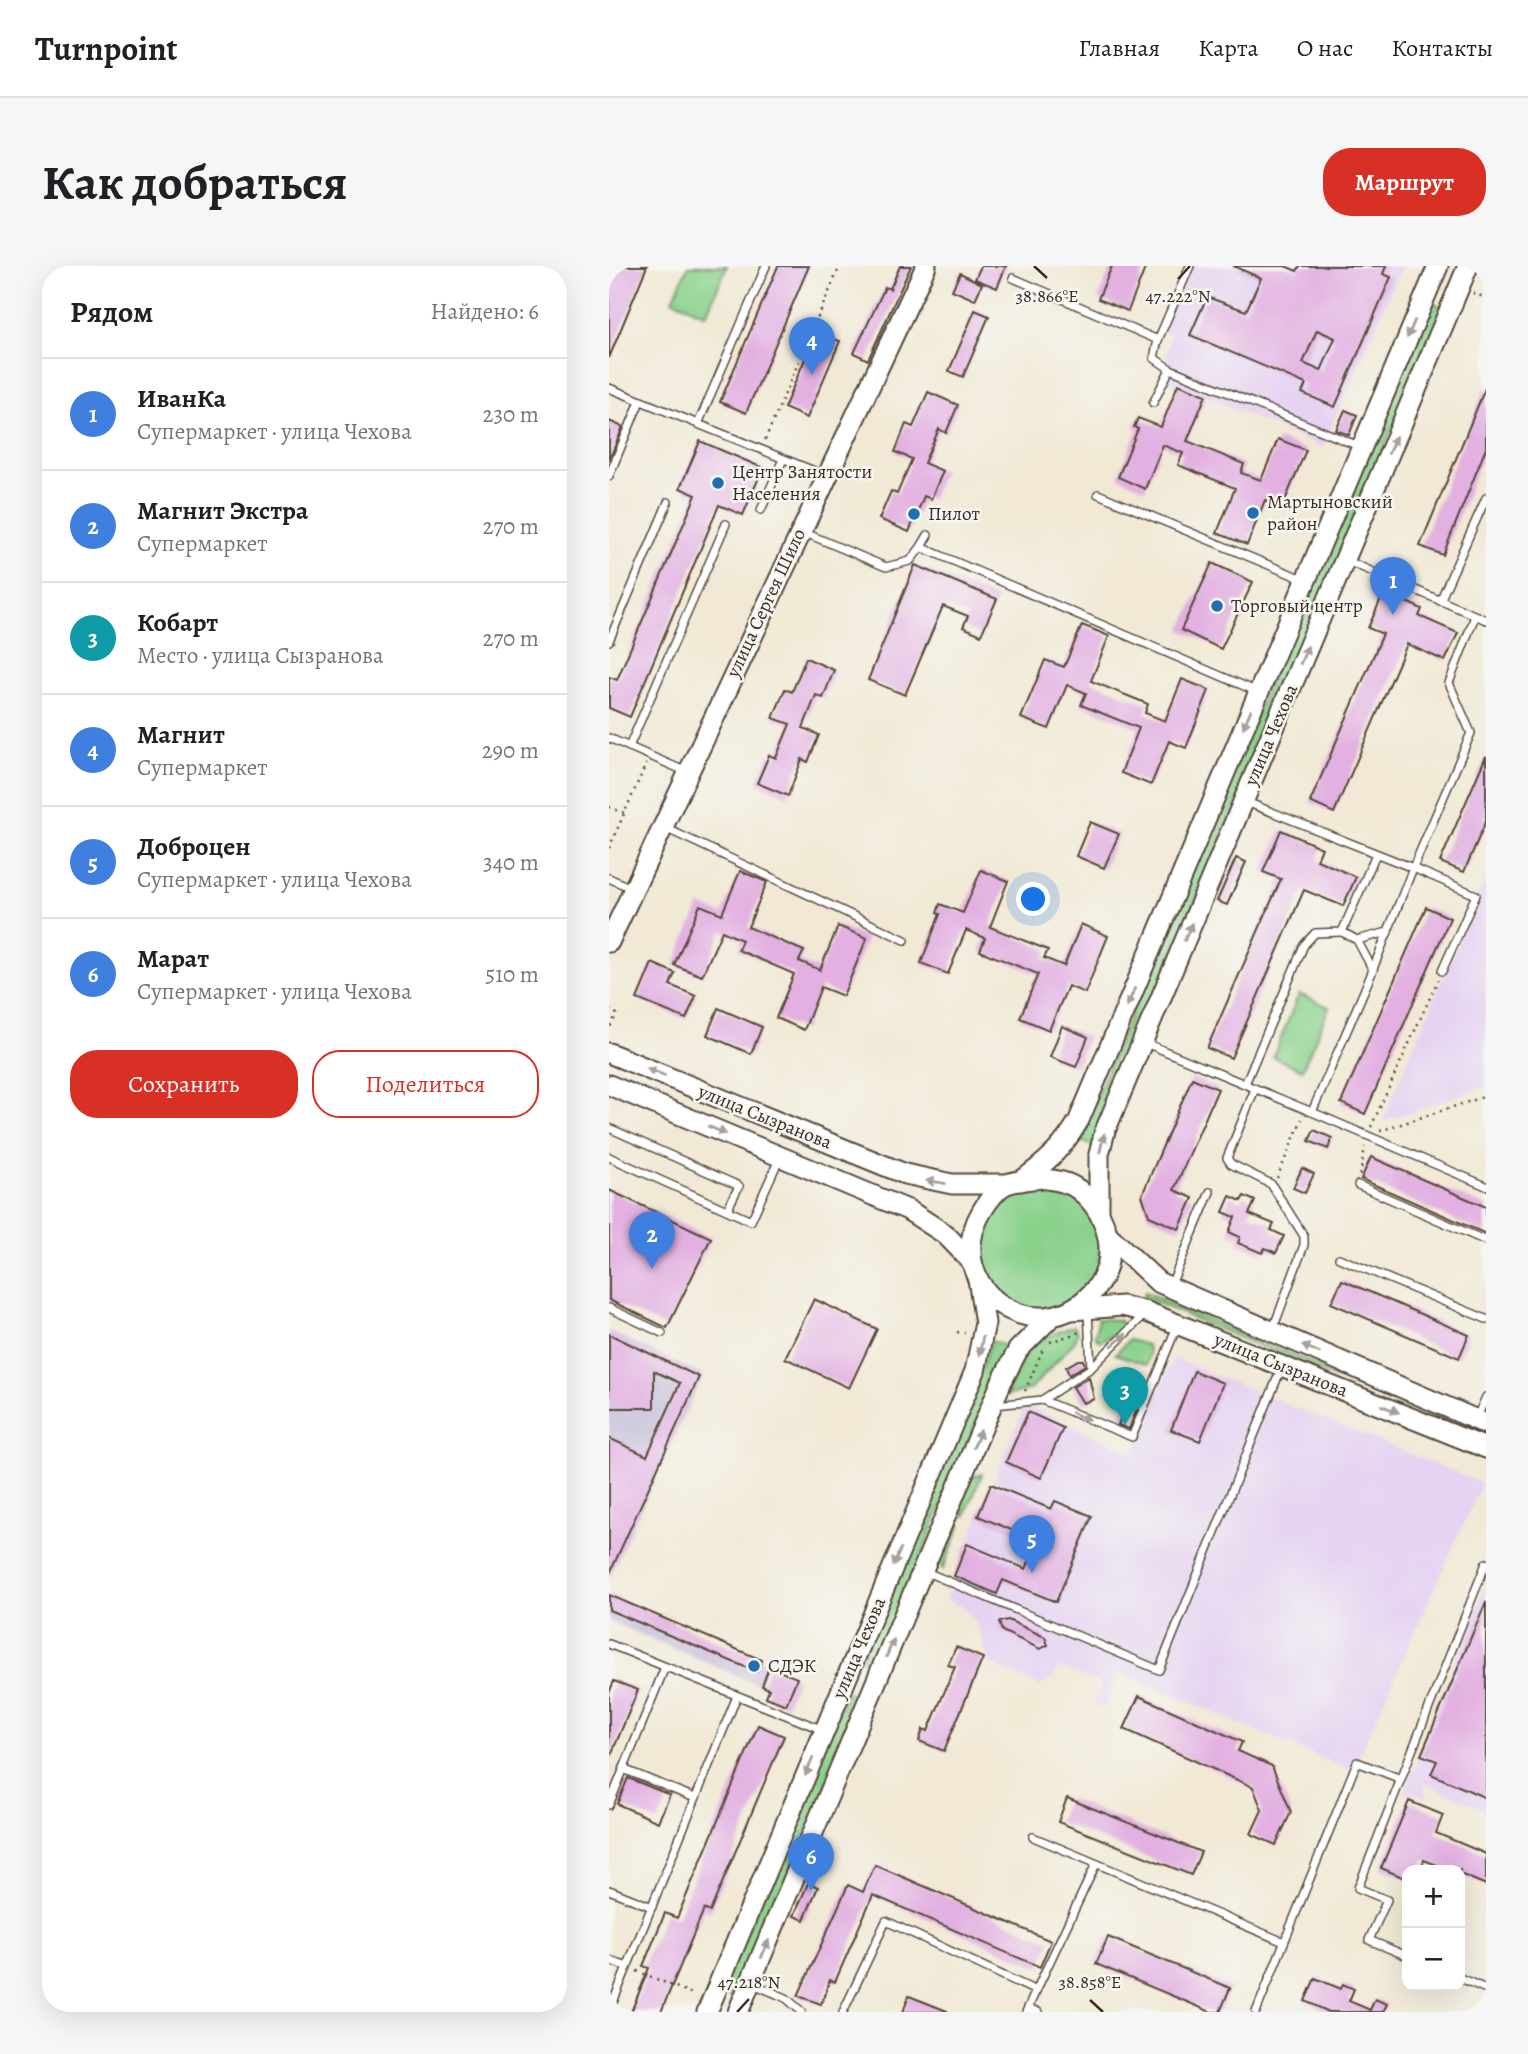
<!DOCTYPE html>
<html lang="ru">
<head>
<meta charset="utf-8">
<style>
  body { margin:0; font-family:Alegreya,serif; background:#f6f6f6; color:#202124 }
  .controls { position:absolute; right:21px; bottom:21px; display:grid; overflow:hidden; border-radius:14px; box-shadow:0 7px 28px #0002 }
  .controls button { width:63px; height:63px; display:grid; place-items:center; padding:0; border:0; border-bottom:2px solid #e0e0e0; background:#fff; color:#202124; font:35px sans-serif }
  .you { position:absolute; left:425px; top:634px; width:24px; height:24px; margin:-18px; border:5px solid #fff; border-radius:50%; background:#1a73e8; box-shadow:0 0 0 10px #1a73e833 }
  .badge { display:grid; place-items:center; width:46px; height:46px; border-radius:50%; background:#d93025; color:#fff; font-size:23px; font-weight:700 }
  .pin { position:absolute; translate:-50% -58px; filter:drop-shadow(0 2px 4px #0008) }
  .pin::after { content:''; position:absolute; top:37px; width:24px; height:21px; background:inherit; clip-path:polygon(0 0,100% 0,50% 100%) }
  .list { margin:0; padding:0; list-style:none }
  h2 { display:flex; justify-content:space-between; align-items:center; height:91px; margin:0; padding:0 28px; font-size:30px }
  h2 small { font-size:23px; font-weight:400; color:#757577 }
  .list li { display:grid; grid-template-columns:46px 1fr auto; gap:21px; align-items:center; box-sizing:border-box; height:112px; padding:0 28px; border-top:2px solid #e0e0e0 }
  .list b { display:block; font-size:26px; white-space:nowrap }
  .list p { margin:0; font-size:23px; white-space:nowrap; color:#757577 }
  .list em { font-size:23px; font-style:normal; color:#757577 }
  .actions { display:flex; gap:14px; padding:21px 28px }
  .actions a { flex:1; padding:16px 0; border:2px solid #d93025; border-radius:28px; text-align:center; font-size:24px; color:#d93025 }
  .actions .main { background:#d93025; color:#fff }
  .map { position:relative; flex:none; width:877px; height:1746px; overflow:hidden; border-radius:28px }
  header { display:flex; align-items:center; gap:42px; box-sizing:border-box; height:98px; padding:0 35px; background:#fff; border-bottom:2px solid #e0e0e0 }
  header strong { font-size:33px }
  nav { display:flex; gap:38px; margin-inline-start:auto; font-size:24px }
  .intro { display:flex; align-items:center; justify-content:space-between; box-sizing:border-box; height:168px; padding:0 42px }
  h1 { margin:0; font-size:49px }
  .button { padding:18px 32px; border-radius:28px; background:#d93025; color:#fff; font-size:24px; font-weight:700 }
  main { display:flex; gap:42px; padding:0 42px }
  aside { flex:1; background:#fff; border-radius:28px; box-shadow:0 7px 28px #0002 }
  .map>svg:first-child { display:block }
</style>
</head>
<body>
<header>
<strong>Turnpoint</strong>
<nav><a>Главная</a><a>Карта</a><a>О нас</a><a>Контакты</a></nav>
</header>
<div class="intro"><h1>Как добраться</h1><a class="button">Маршрут</a></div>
<main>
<aside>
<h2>Рядом<small>Найдено: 6</small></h2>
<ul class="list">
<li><span class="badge" style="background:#3f7fe0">1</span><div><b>ИванКа</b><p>Супермаркет · улица Чехова</p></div><em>230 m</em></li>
<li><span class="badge" style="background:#3f7fe0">2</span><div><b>Магнит Экстра</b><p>Супермаркет</p></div><em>270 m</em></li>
<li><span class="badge" style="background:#0f9aa8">3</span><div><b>Кобарт</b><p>Место · улица Сызранова</p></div><em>270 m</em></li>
<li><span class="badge" style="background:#3f7fe0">4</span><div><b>Магнит</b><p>Супермаркет</p></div><em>290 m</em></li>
<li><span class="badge" style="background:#3f7fe0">5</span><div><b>Доброцен</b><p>Супермаркет · улица Чехова</p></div><em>340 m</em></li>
<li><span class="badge" style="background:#3f7fe0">6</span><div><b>Марат</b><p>Супермаркет · улица Чехова</p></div><em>510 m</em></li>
</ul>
<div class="actions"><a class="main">Сохранить</a><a>Поделиться</a></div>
</aside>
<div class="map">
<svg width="877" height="1746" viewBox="0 0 877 1746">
  <rect width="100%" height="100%" fill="#f6f6f2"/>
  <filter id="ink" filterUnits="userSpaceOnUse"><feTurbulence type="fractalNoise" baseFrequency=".0143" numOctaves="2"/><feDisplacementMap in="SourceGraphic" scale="14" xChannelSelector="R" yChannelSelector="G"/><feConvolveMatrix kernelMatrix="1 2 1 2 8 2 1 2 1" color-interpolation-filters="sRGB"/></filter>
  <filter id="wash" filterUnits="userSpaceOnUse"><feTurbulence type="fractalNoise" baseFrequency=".00686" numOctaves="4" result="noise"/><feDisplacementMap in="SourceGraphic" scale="28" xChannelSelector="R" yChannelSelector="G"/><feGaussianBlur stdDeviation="1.57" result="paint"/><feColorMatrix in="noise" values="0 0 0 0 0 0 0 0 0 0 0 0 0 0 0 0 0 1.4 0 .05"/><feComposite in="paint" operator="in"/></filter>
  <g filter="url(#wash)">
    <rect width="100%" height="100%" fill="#f1e9d5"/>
    <g fill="#e5d3f1">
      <polygon points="581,0 793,0 714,182 562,115 555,99 562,68 553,64"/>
      <polygon points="877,610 877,820 773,856"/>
      <polygon points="564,1092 873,1217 743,1505 509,1406 495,1442 485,1440 493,1418 450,1401 444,1412 431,1420 380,1397 368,1358 354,1342 336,1333 416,1139 524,1187"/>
      <polygon points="877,1317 877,1544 815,1517 817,1532 795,1527"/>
    </g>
    <g fill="#c7c0d9">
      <polygon points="0,1065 94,1109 0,1312"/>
      <polygon points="0,1330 158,1397 150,1419 0,1355"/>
    </g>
    <g fill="#8ad18c" stroke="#627e55" stroke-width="2">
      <polygon points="79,0 118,0 97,49 64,34"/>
      <polygon points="820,35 834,41 484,880 469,874"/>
      <polygon points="690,728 720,741 693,804 664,791"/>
      <circle cx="431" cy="982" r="61"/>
      <polygon points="536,1026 875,1169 873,1174 534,1031"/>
      <polygon points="489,1053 510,1054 514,1059 512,1065 491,1075 486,1071"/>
      <path d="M465,1060L469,1066L466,1075L422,1123L397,1130C417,1084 415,1077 465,1060Z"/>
      <polygon points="520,1074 538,1079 540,1087 538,1099 506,1088"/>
      <polygon points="383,1075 398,1081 267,1399 252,1393"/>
      <polygon points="373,1208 356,1250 350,1241 363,1211"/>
      <polygon points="351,1260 334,1303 328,1294 337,1268"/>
      <polygon points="238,1426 253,1433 127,1734 112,1727"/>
    </g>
    <g id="blocks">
      <g fill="#e2b0e1" fill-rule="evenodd">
        <polygon points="6,0 38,0 0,92 0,15"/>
        <polygon points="169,0 200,0 137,147 111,136"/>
        <polygon points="291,0 302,0 259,94 245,87 276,21 281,23"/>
        <polygon points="372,0 397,0 388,22 366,13"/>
        <polygon points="503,0 537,0 519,45 489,33"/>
        <path d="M624,0H676L688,5L691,0H777L774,8L782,11L726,141L693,127L697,118L581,69L598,31L637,45L652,12ZM708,64L726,72L712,105L694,97Z"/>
        <polygon points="351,7 373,18 366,34 343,24"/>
        <polygon points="366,44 380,50 354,111 340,105"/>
        <polygon points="207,67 231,75 198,152 175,142"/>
        <polygon points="569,118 597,129 578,175 635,198 632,207 652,214 669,173 697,184 673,242 656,234 638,279 608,267 626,222 569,199 574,187 554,179 536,223 509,211 529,163 525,161 529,152 552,161"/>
        <polygon points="877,120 877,182 834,289 811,280"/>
        <polygon points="319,126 349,139 337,167 330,163 315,197 334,205 322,233 315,230 300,266 270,253 282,225 288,228 303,193 286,186 297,158 304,161"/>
        <polygon points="736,144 748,149 740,169 727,164"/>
        <polygon points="0,155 14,161 0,194"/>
        <polygon points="91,175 154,202 134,249 110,239 21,451 0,442 0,411 8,414 87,229 71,222"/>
        <polygon points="603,297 644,316 612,383 572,364"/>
        <polygon points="306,299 388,333 372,369 354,361 359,350 334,340 296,429 259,414"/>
        <polygon points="775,326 813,343 810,350 849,367 836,395 798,378 725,547 701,536 774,368 759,362"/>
        <polygon points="473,359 500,370 482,415 539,438 536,447 556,455 573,413 600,424 577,482 560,475 542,519 512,507 530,462 472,439 477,427 458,419 440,463 412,452 436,394 455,401"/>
        <polygon points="197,392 225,404 214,432 207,429 194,462 210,469 199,496 193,493 179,530 148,517 160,489 167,492 181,458 164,452 176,423 183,426"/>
        <polygon points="877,490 877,555 855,606 831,596"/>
        <polygon points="481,556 510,568 495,602 467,590"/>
        <polygon points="672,564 713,582 708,594 747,611 734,640 695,624 622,792 598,782 672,613 654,606"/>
        <polygon points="627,592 637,596 618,639 608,635"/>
        <polygon points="372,604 399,615 381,661 439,684 435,692 455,700 472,658 499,670 476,727 459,720 440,764 411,752 429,708 371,685 376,672 357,664 339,708 312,697 331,648 328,647 331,638 354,647"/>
        <polygon points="131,605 158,616 139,661 195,685 190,695 211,704 229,660 258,672 234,730 212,721 195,764 167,752 185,708 129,684 133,674 113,665 93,710 65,699 91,639 113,648"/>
        <polygon points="817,641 841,652 756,848 732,837"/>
        <polygon points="43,697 66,707 61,719 87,730 77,753 28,733"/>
        <polygon points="109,742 153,761 142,788 98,769"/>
        <polygon points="453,760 479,771 467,801 441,791"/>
        <polygon points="583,812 609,823 565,924 584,932 570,963 540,950 533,929"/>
        <polygon points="705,864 723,872 719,883 700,875"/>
        <polygon points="762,891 877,941 877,968 752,913"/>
        <polygon points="693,902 705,908 696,927 684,922"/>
        <polygon points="0,924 102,972 58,1062 0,1034"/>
        <polygon points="621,930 632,935 635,930 646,935 640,948 665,958 662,964 675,970 667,987 656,982 653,987 629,977 631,971 620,966 626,951 614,946"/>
        <polygon points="733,1014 860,1069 850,1092 722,1037"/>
        <polygon points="205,1033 268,1063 240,1122 176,1092"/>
        <polygon points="0,1068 90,1111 0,1309 0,1172 38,1190 71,1117 45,1105 45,1142 0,1142"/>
        <polygon points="469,1094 474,1094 476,1099 460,1109 457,1101"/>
        <polygon points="585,1105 614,1117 591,1175 562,1164"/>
        <polygon points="480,1111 485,1133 474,1137 464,1121"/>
        <polygon points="525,1121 535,1125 520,1163 509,1159"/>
        <polygon points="419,1146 454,1162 432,1212 397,1196"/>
        <polygon points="382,1218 442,1243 446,1235 483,1250 447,1336 394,1314 388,1328 345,1310 358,1278 417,1303 429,1275 369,1250"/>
        <polygon points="0,1329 153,1394 148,1406 0,1344"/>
        <polygon points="877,1336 877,1532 822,1508 828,1495 812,1489"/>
        <polygon points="399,1354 436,1371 439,1379 431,1383 393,1365 390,1356"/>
        <polygon points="347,1381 374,1392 335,1485 310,1475 314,1463 319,1465 346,1401 339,1399"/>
        <polygon points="160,1401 188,1412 177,1439 157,1431 160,1423 153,1420"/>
        <polygon points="5,1415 29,1424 0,1494 0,1427"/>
        <polygon points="530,1430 633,1476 629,1485 663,1500 682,1546 667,1579 642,1568 653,1544 644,1521 515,1463"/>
        <polygon points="149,1459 175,1470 101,1646 95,1643 52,1746 22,1746 40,1702 34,1700 56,1647 68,1652"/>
        <polygon points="19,1512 61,1529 49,1556 8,1538"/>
        <polygon points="458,1532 592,1586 582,1609 449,1556"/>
        <polygon points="800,1535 834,1549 827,1567 877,1588 877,1619 851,1608 851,1604 841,1604 815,1594 811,1604 798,1604 798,1613 772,1602"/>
        <polygon points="266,1599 442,1675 431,1701 264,1629 226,1716 221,1714 212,1738 189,1730 239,1619 254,1626"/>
        <polygon points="199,1617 209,1621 195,1654 185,1650"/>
        <polygon points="499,1671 621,1722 611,1746 602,1746 487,1698"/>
        <polygon points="706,1712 732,1723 734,1718 745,1723 740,1735 761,1744 766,1733 778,1738 774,1746 720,1746 696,1735"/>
        <polygon points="300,1730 338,1745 338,1746 294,1746"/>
      </g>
    </g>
  </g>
  <g filter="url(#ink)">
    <use href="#blocks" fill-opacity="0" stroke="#564739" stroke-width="2"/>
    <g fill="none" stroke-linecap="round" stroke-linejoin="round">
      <g stroke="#564739" stroke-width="10">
        <g id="lane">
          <polyline points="404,12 549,74 581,0"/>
          <polyline points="549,74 545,92 561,103"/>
          <polyline points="0,122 215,209"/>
          <polyline points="544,137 561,103 752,181"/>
          <polyline points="89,158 157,0"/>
          <polyline points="0,210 31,135"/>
          <polyline points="489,228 696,314"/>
          <polyline points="152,244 174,193"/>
          <polyline points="194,266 277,301 301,295 312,281 649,426"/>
          <polyline points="312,281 319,269"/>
          <polyline points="736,294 877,354"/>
          <polyline points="831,335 877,232"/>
          <polyline points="0,375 59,236"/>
          <polyline points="0,472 78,506"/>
          <polyline points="20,481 117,258"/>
          <polyline points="635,535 804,602 862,467 840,417 866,350"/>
          <polyline points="54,561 296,674"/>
          <polyline points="0,612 24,623"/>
          <polyline points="733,666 748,674 764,704 703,846 877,920"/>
          <polyline points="748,674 779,666"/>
          <polyline points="764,703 804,602 867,629 833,705"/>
          <polyline points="534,776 703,846"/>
          <polyline points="636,818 695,679 706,667 733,666 767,588"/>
          <polyline points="646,823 618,892 622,898 662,918 695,970 695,979 664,1063"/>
          <polyline points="0,862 130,920 118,944"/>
          <polyline points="0,891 142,955 171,891"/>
          <polyline points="749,919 877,975"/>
          <polyline points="730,992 877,1053"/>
          <polyline points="561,1021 601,926"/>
          <polyline points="0,1042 53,1067"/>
          <polyline points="482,1102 536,1048"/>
          <polyline points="433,1134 482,1102 479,1046"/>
          <polyline points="386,1139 433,1134 523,1171 568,1060"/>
          <polyline points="867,1153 877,1131"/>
          <polyline points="315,1305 550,1404 672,1103"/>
          <polyline points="0,1378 214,1464"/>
          <polyline points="14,1503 86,1532"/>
          <polyline points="0,1539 56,1401"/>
          <polyline points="424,1571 675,1676"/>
          <polyline points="0,1624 43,1641"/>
          <polyline points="798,1690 760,1674 778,1634 749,1622 877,1297"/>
          <polyline points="0,1694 18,1701"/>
          <polyline points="851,1712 877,1723"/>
          <polyline points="142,1717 177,1732 193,1746"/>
          <polyline points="419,1742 429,1746"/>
          <polyline points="0,1746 128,1430"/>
          <polyline points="234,1746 277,1655 427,1725"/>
          <polyline points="417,1746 487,1598"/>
          <polyline points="647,1746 748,1496 792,1513"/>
        </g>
      </g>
      <g stroke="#564739" stroke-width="23">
        <g id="secondary">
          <polyline points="0,676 317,0"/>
          <polyline points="0,787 296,908 343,918 395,918"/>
          <polyline points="0,819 299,944 336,968 363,996"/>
          <path d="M430,912C444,914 458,915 470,924C499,947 512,992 486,1023C430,1092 328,1021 373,945C378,936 389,921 398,918C408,914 420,914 430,912Z"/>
          <path d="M412,915C437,897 455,881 470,854L829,0"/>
          <polyline points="490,944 490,888 496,865 859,0"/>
          <polyline points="500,970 549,1016 877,1158"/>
          <polyline points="463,1044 513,1040 538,1046 877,1182"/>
          <polyline points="98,1746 366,1105 376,1057 369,1013"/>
          <polyline points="129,1746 392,1117 409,1084 442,1051"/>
        </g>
      </g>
      <g stroke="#564739" stroke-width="2.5" stroke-dasharray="2 5" stroke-linecap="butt">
        <polyline points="864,27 877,32"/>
        <polyline points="156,174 231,0"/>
        <polyline points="0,541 15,547"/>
        <polyline points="0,582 37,498"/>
        <polyline points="0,744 8,748 0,763"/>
        <polyline points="762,861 829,714"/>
        <polyline points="771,865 877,830"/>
        <polyline points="751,909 756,881"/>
        <polyline points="668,912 693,853"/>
        <polyline points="348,1066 356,1067"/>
        <polyline points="441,1076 471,1066"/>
        <polyline points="416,1125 434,1083"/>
        <polyline points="28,1705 86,1729"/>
      </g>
      <use href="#lane" stroke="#fff" stroke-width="7"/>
      <use href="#secondary" stroke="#fff" stroke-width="19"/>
    </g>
    <defs><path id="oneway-solid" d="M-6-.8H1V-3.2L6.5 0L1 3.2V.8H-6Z" transform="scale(1.75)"/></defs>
    <g fill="#a79f9a">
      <use href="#oneway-solid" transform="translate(802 63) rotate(113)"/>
      <use href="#oneway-solid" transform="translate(783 179) rotate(-67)"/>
      <use href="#oneway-solid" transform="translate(695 389) rotate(-67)"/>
      <use href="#oneway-solid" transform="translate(638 453) rotate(113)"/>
      <use href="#oneway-solid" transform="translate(579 666) rotate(-67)"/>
      <use href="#oneway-solid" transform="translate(522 731) rotate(113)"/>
      <use href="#oneway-solid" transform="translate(47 806) rotate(-158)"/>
      <use href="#oneway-solid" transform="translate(108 864) rotate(23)"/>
      <use href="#oneway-solid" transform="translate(493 877) rotate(-76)"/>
      <use href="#oneway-solid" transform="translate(327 916) rotate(-171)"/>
      <use href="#oneway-solid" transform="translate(510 1074) rotate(-40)"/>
      <use href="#oneway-solid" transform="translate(372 1080) rotate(101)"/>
      <use href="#oneway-solid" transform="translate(702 1083) rotate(-157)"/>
      <use href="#oneway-solid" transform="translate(781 1143) rotate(22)"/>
      <use href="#oneway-solid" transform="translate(471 1150) rotate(23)"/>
      <use href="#oneway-solid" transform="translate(368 1173) rotate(-67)"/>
      <use href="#oneway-solid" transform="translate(288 1291) rotate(113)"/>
      <use href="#oneway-solid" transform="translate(281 1382) rotate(-67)"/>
      <use href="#oneway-solid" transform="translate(200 1501) rotate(113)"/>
      <use href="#oneway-solid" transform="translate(156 1683) rotate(-67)"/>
    </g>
  </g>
  <path fill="none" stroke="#3b2a1e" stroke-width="2.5" d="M425,0L438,12M569,13L581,0M481,1734L494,1746M128,1746L140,1733"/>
  <g fill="#1f6fb2" stroke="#f6f6f2" stroke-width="2.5">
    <circle cx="109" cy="217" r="7"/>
    <circle cx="644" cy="247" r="7"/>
    <circle cx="305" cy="248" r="7"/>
    <circle cx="608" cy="340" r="7"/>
    <circle cx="145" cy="1400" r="7"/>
  </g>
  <g text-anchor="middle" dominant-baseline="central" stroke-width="5" stroke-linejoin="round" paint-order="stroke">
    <g font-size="19" fill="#3b2a1e" stroke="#f6f6f2" text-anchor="start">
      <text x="123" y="206">Центр Занятости<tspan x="123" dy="22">Населения</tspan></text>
      <text x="658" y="236">Мартыновский<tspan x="658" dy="22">район</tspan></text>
      <text x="319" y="248">Пилот</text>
      <text x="622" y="340">Торговый центр</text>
      <text x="159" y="1400">СДЭК</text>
    </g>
    <g font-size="19" fill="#3b2a1e" stroke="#f6f6f2">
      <text transform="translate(157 337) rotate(-65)">улица Сергея Шило</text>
      <text transform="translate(662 469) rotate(-67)">улица Чехова</text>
      <text transform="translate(156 851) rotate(22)">улица Сызранова</text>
      <text transform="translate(672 1099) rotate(22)">улица Сызранова</text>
      <text transform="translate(250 1382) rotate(-67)">улица Чехова</text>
    </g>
  </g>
  <g font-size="18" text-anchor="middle" fill="#3b2a1e" stroke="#f6f6f2" stroke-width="5" stroke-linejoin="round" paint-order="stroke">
    <text x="438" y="36">38.866°E</text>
    <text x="569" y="36">47.222°N</text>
    <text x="140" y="1722">47.218°N</text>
    <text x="481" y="1722">38.858°E</text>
  </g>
</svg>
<div class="controls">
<button>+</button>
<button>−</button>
</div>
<div class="you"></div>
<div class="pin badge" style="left:784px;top:349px;background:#3f7fe0">1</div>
<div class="pin badge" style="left:43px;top:1003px;background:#3f7fe0">2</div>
<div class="pin badge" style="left:516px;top:1159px;background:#0f9aa8">3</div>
<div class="pin badge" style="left:203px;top:109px;background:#3f7fe0">4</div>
<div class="pin badge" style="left:423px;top:1307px;background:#3f7fe0">5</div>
<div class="pin badge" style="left:202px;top:1625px;background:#3f7fe0">6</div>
</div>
</main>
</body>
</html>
